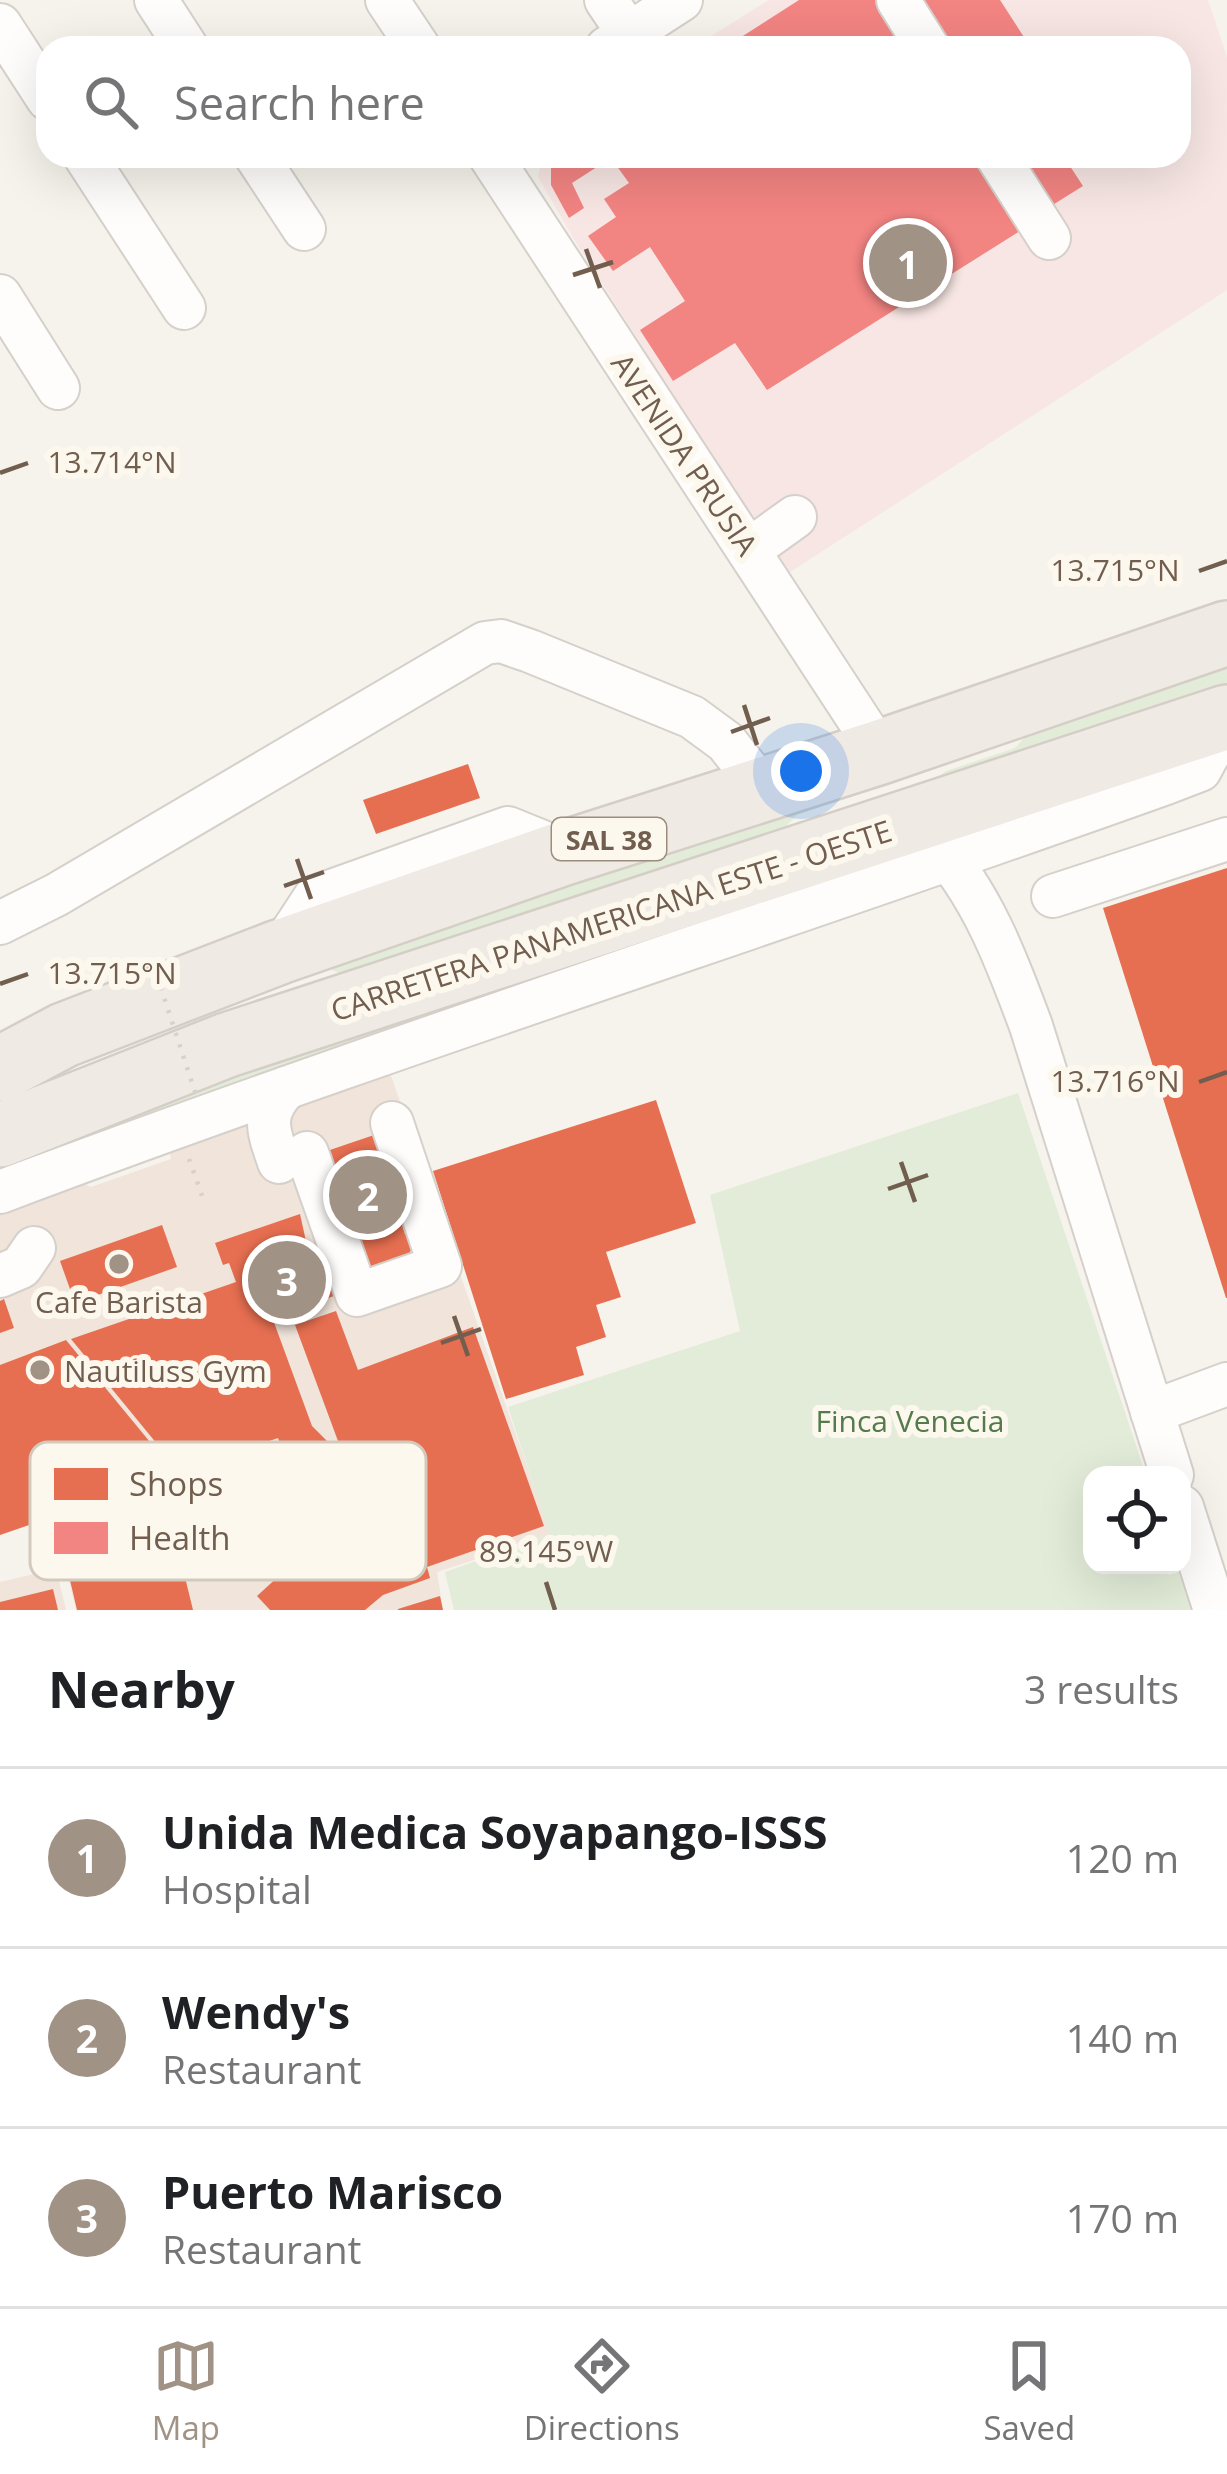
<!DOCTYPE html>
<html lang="en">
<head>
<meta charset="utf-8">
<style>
  body { margin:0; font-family:"Open Sans",sans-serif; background:#f2f2f2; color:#202124 }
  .controls { position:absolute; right:36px; bottom:36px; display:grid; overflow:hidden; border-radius:24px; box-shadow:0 12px 48px #0002 }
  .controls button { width:108px; height:108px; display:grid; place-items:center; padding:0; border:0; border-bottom:3px solid #e0e0e0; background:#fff; color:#202124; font:60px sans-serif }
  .you { position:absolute; left:801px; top:771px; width:42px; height:42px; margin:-30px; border:9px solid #fff; border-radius:50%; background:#1a73e8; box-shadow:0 0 0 18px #1a73e833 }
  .badge { display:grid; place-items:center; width:78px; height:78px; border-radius:50%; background:#a09285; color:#fff; font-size:39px; font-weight:700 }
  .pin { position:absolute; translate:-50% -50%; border:6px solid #fff; box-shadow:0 3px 12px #0006 }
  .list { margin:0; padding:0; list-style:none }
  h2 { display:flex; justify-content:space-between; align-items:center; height:156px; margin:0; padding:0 48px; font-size:51px }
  h2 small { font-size:39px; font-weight:400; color:#757577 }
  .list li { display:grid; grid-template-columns:78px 1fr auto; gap:36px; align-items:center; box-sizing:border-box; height:180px; padding:0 48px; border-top:3px solid #e0e0e0 }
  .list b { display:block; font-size:45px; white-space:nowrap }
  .list p { margin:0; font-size:39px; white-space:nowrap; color:#757577 }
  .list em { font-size:39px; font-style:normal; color:#757577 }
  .icon { flex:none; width:66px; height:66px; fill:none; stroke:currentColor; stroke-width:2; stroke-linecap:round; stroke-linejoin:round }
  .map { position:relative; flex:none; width:1227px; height:1610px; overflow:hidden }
  .search { position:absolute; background:#fff; box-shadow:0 12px 48px #0002; left:36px; right:36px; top:36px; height:132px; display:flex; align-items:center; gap:30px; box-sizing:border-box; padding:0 42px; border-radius:36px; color:#757577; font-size:45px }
  .sheet { height:696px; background:#fff }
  nav { display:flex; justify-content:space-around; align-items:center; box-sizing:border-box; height:168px; border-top:3px solid #e0e0e0; background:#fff; font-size:33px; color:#757577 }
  nav a { display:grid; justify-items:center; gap:6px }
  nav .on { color:#a09285 }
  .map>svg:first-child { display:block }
</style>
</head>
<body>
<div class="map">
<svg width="1227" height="1610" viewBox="0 0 1227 1610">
  <rect width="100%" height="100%" fill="#f6f3ec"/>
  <g fill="#f0e4db">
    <polygon points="389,1070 551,1535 437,1572 443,1610 76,1610 54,1517 0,1535 0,1209 76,1180 91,1187 171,1159 170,1152"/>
    <polygon points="56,1569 66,1610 0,1610 0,1582"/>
  </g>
  <polygon fill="#f7e6e4" points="769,0 1208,0 1227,57 1227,290 787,574 572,236 538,177 542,156 1179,156 1179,48 692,48"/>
  <g fill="#e2ecd8">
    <polygon points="1227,657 1227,705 934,780 946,771 1015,748 1041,719"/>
    <polygon points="861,788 857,793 797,815 782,830 763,838 339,973 332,970 340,960"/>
    <polygon points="359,1020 385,1022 397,1029 136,1120 120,1118"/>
    <polygon points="1018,1093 1146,1475 1092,1475 1092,1565 1176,1565 1191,1610 454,1610 445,1572 550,1535 508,1407 740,1331 710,1195"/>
  </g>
  <g fill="#e76f51">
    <polygon points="468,764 480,798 376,834 363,800"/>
    <polygon points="1227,868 1227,1298 1226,1298 1103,908"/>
    <polygon points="656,1100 696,1223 606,1252 621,1297 596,1305 606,1337 576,1347 584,1375 506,1399 433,1171"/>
    <polygon points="374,1135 402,1208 397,1210 405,1234 409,1233 415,1249 410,1251 414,1261 366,1277 324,1152"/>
    <polygon points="300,1214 309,1255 316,1265 333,1266 343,1293 272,1317 312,1426 330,1444 338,1441 295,1325 336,1311 358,1370 473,1327 544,1526 427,1567 430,1578 383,1595 365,1610 270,1610 257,1596 317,1541 308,1515 293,1519 279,1481 291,1475 278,1438 180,1472 71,1339 236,1282 229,1263 223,1265 215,1243"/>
    <polygon points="162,1225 177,1267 75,1303 60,1261"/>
    <polygon points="4,1299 14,1328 0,1333 0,1301"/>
    <polygon points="66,1340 173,1470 163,1487 193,1610 77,1610 55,1516 0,1535 0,1365"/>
    <polygon points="53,1589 58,1610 0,1610 0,1602"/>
    <polygon points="440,1596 443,1610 398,1610 398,1609"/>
  </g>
  <g fill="#f28482">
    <polygon points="799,0 877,0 909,48 724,48"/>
    <polygon points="918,0 1000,0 1031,48 949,48"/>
    <polygon points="557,156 981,156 1028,226 767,390 735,343 673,381 640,330 685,301 650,247 613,271 588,236 616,217 604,199 629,183 611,158 572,183 584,208 569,218 551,185 551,164"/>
    <polygon points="1018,156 1072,156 1066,160 1083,186 1051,206"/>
  </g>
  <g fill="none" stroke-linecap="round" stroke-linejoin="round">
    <g stroke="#d5d0ca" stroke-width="46">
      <g id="minor">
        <polyline points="156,0 187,48"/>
        <polyline points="387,0 419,48"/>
        <polyline points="606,0 629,34"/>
        <polyline points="898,0 928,48"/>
        <polyline points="0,25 48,99"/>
        <polyline points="607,48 681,0"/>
        <polyline points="85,156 184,308"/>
        <polyline points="256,156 304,229"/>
        <polyline points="490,156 880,752"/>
        <polyline points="997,156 1049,238"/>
        <polyline points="0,296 58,388"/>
        <polyline points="749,550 795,517"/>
        <path d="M932,840C981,891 1007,961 1031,1026L1172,1475"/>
        <polyline points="1053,896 1227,839"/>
        <polyline points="0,923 56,895 485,643 501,641 530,651 692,717 726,742 764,790"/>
        <polyline points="279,952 315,897 508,828 567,852"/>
        <polyline points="307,1153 357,1295 440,1266 392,1123"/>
        <path d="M279,1162C268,1130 261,1114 286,1088"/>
        <path d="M0,1192C385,1047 778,922 1166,783L1200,770L1209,753L1227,735"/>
        <polyline points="0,1276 21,1267 34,1248"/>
        <polyline points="1152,1412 1227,1384"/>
        <polyline points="1182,1507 1215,1610"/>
      </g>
    </g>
    <g stroke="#d4cec7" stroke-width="68">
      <g id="highway">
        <polyline points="0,1069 64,1035 279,952 567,852 880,752 1227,633"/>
        <polyline points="0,1135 227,1045 1227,717"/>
      </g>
    </g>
    <polyline stroke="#d7d1cc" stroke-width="4.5" stroke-dasharray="3 9" stroke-linecap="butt" points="189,1159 205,1204"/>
    <use href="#minor" stroke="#fefdfc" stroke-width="42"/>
    <use href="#highway" stroke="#f0eae5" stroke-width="63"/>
    <polyline stroke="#d7d1cc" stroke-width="4.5" stroke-dasharray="3 9" stroke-linecap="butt" points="157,976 196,1095"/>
  </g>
  <path fill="none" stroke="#715e4e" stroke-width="4.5" d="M586,249L600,288M573,275L613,262M0,473L28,463M1199,571L1227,561M744,705L757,745M731,732L770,718M297,859L311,899M284,886L324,872M0,984L28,974M1199,1082L1227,1072M901,1162L915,1202M888,1189L928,1175M454,1316L468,1356M441,1343L481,1329M546,1582L555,1610"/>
  <g fill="#a09285" stroke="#fdf8ee" stroke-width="4.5">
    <circle cx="119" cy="1264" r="12"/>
    <circle cx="40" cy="1370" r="12"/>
  </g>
  <g text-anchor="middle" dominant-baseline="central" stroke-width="12" stroke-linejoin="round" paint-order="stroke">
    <rect fill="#fdf8ee" stroke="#9b8c7e" stroke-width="3" x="552" y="818" width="114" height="42" rx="9"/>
    <g font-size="27" font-weight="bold" fill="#715e4e">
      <text x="609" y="839">SAL 38</text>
    </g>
    <g font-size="30" fill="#715e4e" stroke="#fdf8ee">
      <text transform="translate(685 454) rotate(56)">AVENIDA PRUSIA</text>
      <text transform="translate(611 920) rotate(-18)">CARRETERA PANAMERICANA ESTE - OESTE</text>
    </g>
    <g font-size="30" fill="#715e4e" stroke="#fdf8ee">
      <text x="119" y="1301">Cafe Barista</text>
      <text x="64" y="1370" text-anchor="start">Nautiluss Gym</text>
    </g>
    <g font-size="30" fill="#547b4b" stroke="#fdf8ee">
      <text x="910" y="1420">Finca Venecia</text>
    </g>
  </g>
  <rect x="30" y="1442" width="396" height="138" rx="18" fill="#fdf8ee" stroke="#d3cabe" stroke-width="3"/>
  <rect x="54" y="1468" width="54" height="32" fill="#e76f51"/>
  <rect x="54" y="1522" width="54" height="32" fill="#f28482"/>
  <g font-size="33" fill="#715e4e">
    <text x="129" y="1496">Shops</text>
    <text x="129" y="1550">Health</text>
  </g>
  <g font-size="30" text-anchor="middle" fill="#715e4e" stroke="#fdf8ee" stroke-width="12" stroke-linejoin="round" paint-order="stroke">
    <text x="112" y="473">13.714°N</text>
    <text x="1115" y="581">13.715°N</text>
    <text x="112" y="984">13.715°N</text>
    <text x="1115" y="1092">13.716°N</text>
    <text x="546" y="1562">89.145°W</text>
  </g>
</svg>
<div class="controls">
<button><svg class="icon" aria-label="locate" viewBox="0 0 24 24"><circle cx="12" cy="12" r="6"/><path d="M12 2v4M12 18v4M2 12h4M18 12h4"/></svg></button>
</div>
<div class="you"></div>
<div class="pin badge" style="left:908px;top:263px">1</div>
<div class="pin badge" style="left:368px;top:1195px">2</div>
<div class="pin badge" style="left:287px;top:1280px">3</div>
<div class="search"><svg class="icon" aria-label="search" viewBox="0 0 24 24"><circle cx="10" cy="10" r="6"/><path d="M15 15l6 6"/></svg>Search here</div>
</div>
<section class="sheet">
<h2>Nearby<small>3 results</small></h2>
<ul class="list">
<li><span class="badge">1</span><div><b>Unida Medica Soyapango-ISSS</b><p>Hospital</p></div><em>120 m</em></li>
<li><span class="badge">2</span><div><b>Wendy's</b><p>Restaurant</p></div><em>140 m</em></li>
<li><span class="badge">3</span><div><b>Puerto Marisco</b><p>Restaurant</p></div><em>170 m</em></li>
</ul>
</section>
<nav>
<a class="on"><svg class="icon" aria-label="map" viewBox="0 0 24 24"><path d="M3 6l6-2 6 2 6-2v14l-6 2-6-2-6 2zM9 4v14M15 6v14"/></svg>Map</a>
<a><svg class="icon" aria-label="directions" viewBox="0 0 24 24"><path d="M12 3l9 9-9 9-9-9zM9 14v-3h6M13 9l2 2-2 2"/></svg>Directions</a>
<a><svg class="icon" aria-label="saved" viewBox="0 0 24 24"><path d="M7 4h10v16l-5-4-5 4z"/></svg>Saved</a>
</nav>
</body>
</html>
